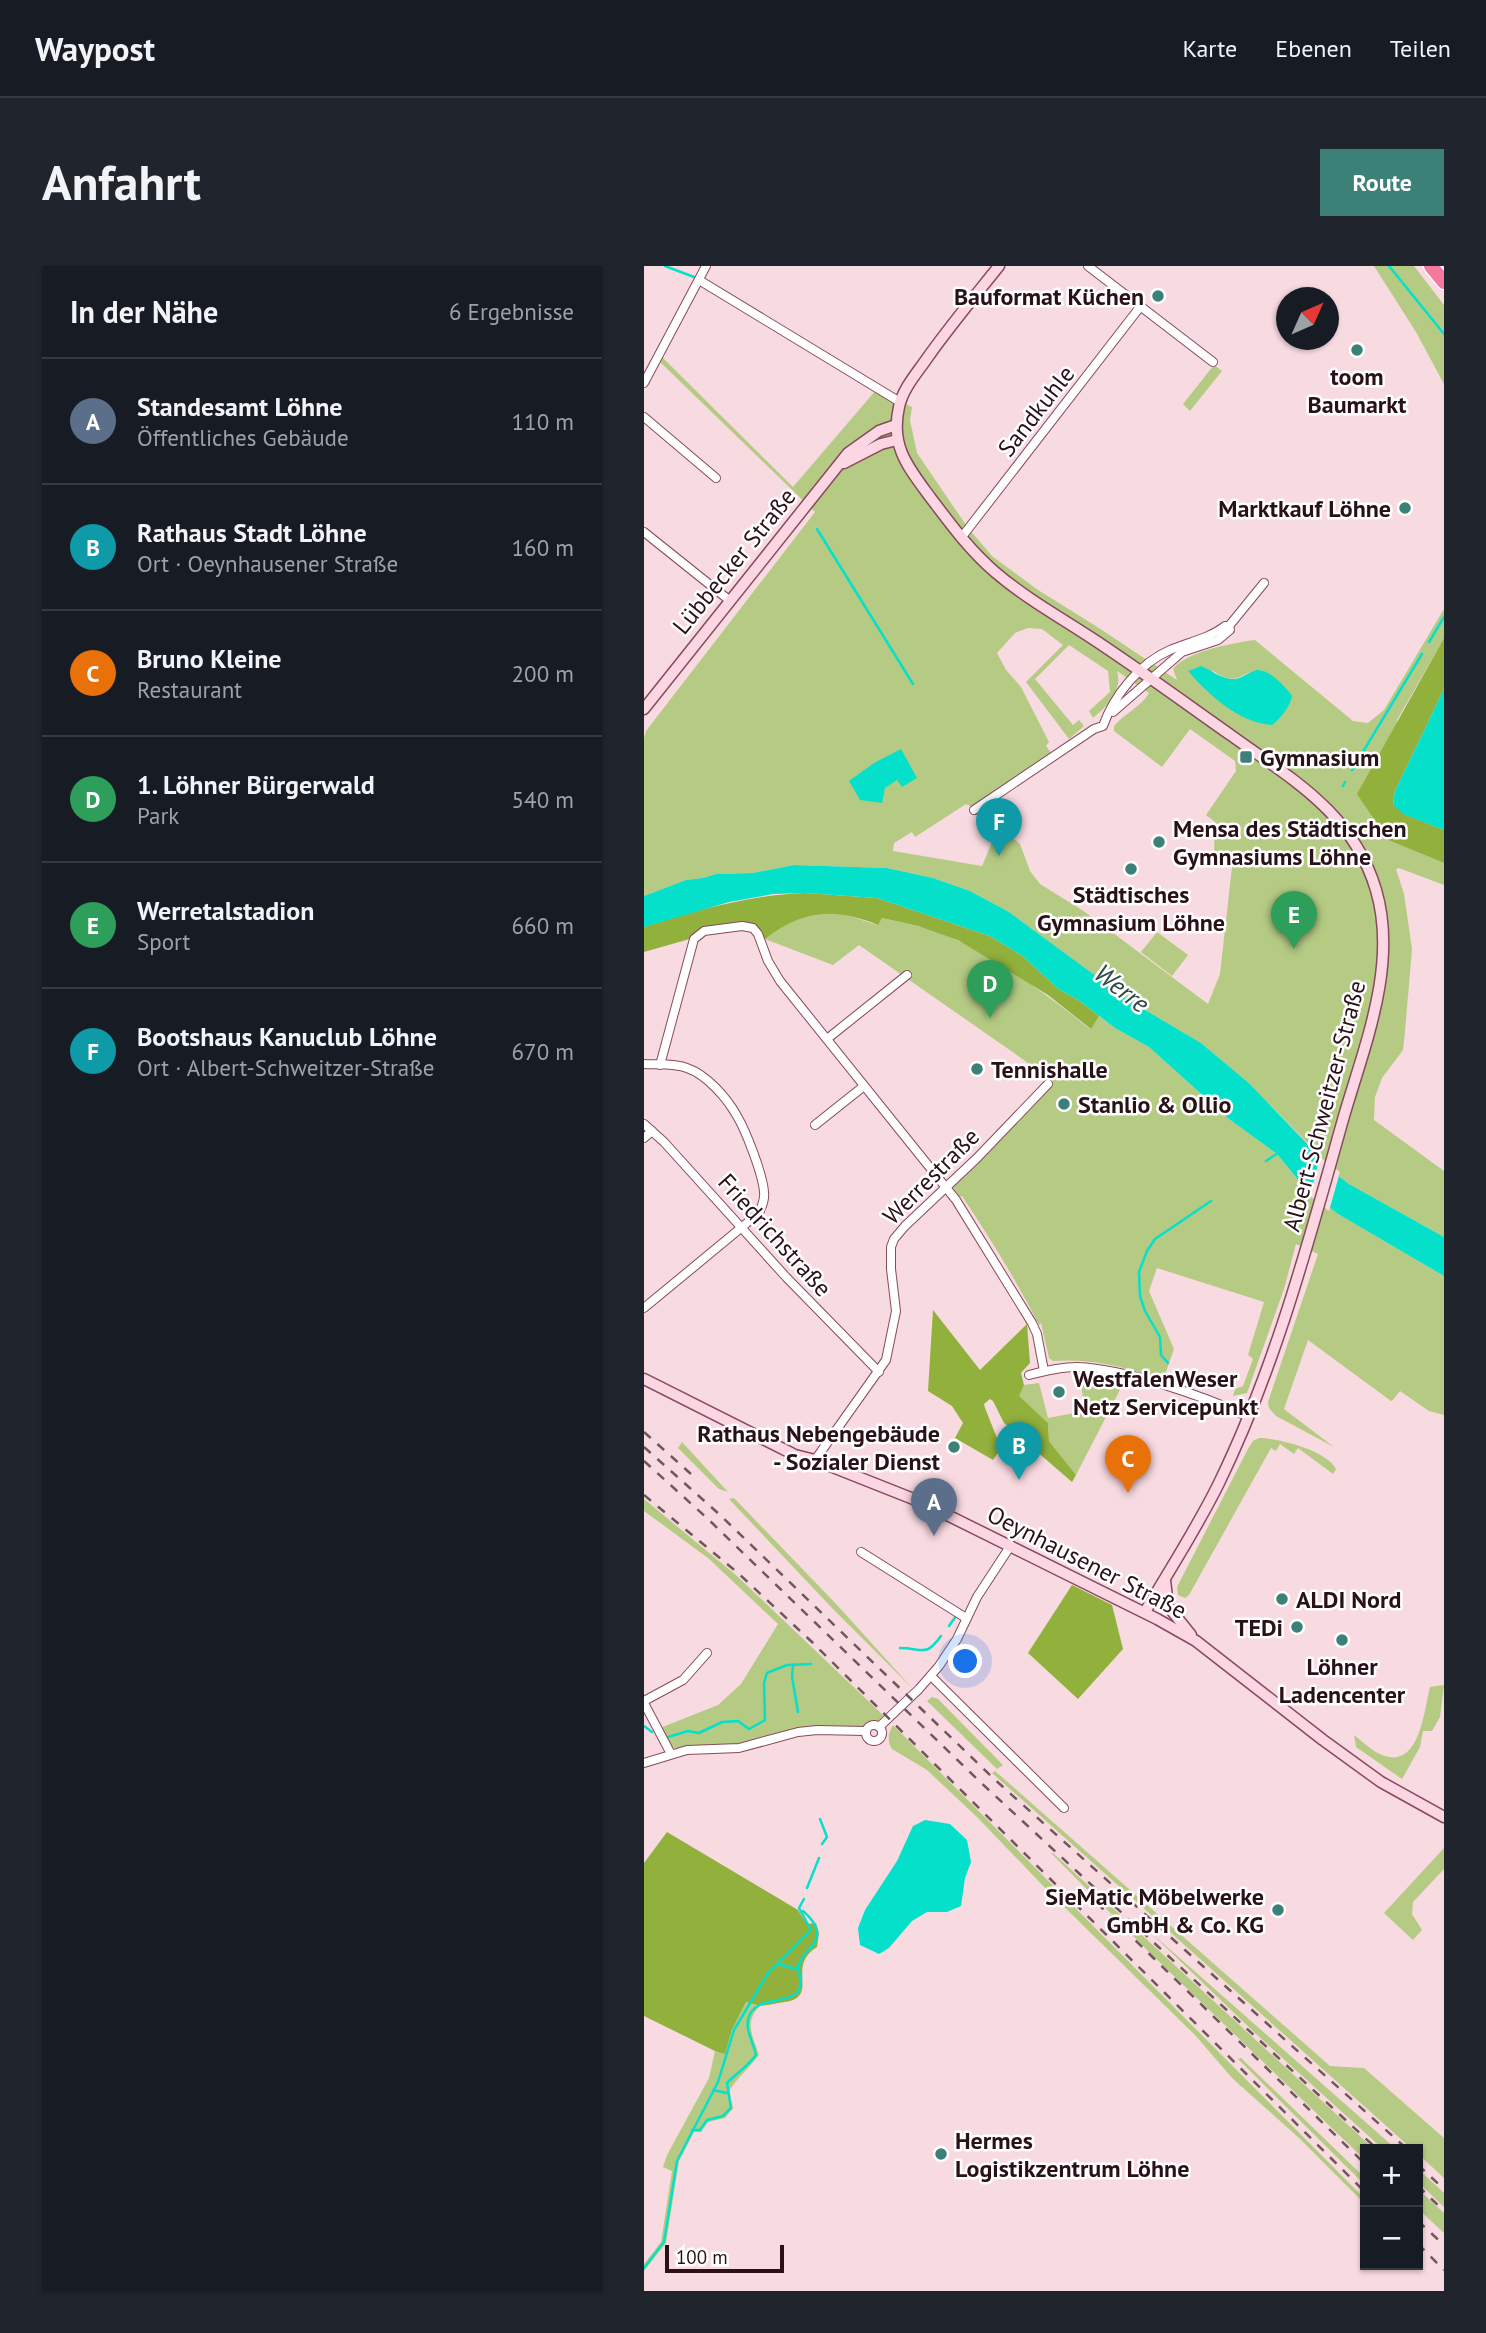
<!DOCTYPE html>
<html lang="de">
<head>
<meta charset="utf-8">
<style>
  body { margin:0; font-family:"PT Sans",sans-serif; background:#20242c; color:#f1f3f6 }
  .controls { position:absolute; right:21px; bottom:21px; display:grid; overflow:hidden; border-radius:0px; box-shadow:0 2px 5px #0004 }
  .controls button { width:63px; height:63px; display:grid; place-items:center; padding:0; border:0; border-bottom:2px solid #363941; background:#171b24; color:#f1f3f6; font:35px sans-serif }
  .compass { position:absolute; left:632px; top:21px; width:63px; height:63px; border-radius:50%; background:#171b24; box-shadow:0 2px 5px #0004; rotate:45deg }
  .scale { position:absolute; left:21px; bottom:18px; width:119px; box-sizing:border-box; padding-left:7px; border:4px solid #2a1118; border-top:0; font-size:19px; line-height:24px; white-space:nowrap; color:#2a1118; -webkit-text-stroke:5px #fff; paint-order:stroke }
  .you { position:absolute; left:322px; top:1396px; width:24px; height:24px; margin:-18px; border:5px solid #fff; border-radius:50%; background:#1a73e8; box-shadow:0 0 0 10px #1a73e833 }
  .badge { display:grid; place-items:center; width:46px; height:46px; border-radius:50%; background:#3c8177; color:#fff; font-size:23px; font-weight:700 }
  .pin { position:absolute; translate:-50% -58px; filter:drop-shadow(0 2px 4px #0008) }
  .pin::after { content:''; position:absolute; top:37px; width:24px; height:21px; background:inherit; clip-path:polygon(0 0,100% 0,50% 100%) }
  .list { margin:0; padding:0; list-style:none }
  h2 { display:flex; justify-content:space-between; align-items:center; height:91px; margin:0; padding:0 28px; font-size:30px }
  h2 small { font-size:23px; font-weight:400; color:#9ea1a6 }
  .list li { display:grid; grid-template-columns:46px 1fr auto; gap:21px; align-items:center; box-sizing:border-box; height:126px; padding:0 28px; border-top:2px solid #363941 }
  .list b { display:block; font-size:26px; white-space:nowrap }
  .list p { margin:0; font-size:23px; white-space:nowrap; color:#9ea1a6 }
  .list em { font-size:23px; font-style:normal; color:#9ea1a6 }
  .map { position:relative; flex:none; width:800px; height:2025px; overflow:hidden; border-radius:0px }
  header { display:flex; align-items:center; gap:42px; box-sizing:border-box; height:98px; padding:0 35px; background:#171b24; border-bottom:2px solid #363941 }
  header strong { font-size:33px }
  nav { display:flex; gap:38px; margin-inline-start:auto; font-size:24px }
  .intro { display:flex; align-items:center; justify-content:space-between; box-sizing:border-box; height:168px; padding:0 42px }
  h1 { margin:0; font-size:49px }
  .button { padding:18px 32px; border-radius:0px; background:#3c8177; color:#fff; font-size:24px; font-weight:700 }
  main { display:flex; gap:42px; padding:0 42px }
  aside { flex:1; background:#171b24; border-radius:0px; box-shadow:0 2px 5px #0004 }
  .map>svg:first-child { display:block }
</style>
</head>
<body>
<header>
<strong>Waypost</strong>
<nav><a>Karte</a><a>Ebenen</a><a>Teilen</a></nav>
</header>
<div class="intro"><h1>Anfahrt</h1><a class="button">Route</a></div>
<main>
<aside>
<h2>In der Nähe<small>6 Ergebnisse</small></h2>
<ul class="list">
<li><span class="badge" style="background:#5c6f8a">A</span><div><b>Standesamt Löhne</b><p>Öffentliches Gebäude</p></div><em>110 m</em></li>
<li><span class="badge" style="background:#0f9aa8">B</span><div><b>Rathaus Stadt Löhne</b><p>Ort · Oeynhausener Straße</p></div><em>160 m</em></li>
<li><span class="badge" style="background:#e8710a">C</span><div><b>Bruno Kleine</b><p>Restaurant</p></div><em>200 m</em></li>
<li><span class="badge" style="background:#2e9e5b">D</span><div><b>1. Löhner Bürgerwald</b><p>Park</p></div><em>540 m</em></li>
<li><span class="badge" style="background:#2e9e5b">E</span><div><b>Werretalstadion</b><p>Sport</p></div><em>660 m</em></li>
<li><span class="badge" style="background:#0f9aa8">F</span><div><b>Bootshaus Kanuclub Löhne</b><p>Ort · Albert-Schweitzer-Straße</p></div><em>670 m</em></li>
</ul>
</aside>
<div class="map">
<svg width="800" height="2025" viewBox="0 0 800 2025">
  <rect width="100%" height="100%" fill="#f8dae1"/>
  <g fill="#b5cb84" fill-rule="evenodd">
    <polygon points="730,0 770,0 800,39 800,118 772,66"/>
    <path d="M18,91L149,221L232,124L268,141L266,154L273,187L324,262L348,290L394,324L455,362L533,414L529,403C543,385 589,377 611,374L709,455L724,457L740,444L800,343V372L753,454L744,574L800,597V619L755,602L752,603L760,628L768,683L761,765L759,784L738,812L731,831L730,854L800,905V971L705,918L674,894L671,885L606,818L557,777L486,735L365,646L326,625L289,612L243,602L150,599L109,607L72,608L59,612L42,614L0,630V472L2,465L171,246L15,95ZM384,362L398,363L419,379L382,416L425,473L440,460L435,454L429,459L391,413L425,379L464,405L466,426L445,445L449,452C464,440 479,424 473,405L505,427C498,440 480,448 470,460V465L518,501L546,463L591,495L592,505L562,549L571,556L570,586L588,601L576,708L564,738L441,646L396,618L386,605L376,578L370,573L351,569L338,600L249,585L250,577L268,566L271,571L322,538L328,541H336L412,493L402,480L405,476L377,421L362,404L353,387L371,367ZM568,404C596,425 598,401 620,405L589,446Z"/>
    <polygon points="570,99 578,105 546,145 539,138"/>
    <path d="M183,646L203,649L233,659L238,652C264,658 292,663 316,675C362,699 405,730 446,763L455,750L471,762L505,781L585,853L633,888L661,922L694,948L800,1010V1149L785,1145L756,1125L748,1135H747L664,1074L640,1143L690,1181L632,1150L625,1142L624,1136L674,988L652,978L640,1023L603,1127L589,1130L591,1123L599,1120L609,1093L604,1089L620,1036L513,1002L505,1025L530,1083L519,1114C482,1101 448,1092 409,1095L405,1092L397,1057L395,1059C372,1014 346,972 318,930L316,931L308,920L407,818L380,794L215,679L189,699L121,673C141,657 159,650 183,646Z"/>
    <polygon points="513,666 544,689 528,710 497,686"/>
    <polygon points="436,1112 479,1118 432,1209 405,1175 404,1157 374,1130 380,1119 395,1117 404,1152 441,1145"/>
    <path d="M615,1172C635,1172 684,1185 692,1203L689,1208L654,1182L650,1188L636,1178L632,1185L627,1182L545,1329L541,1332L534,1329L533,1321L604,1183L609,1175Z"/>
    <polygon points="38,1176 84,1226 75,1223 34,1182"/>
    <polygon points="90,1232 194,1340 269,1423 189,1343 85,1233"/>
    <polygon points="0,1233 93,1310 241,1451 235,1456 212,1462 155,1463 91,1480 48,1480 33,1483 26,1480 16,1462 74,1439 97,1418 134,1358 64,1292 0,1245"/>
    <path d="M800,1419L796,1451L788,1465H779L776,1481L758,1513L712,1481L710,1469C719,1476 728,1485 738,1489C776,1504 780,1444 786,1421Z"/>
    <polygon points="288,1431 294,1433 359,1499 353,1503 283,1435"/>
    <path d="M249,1459L721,1933V1938L655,1872L589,1813L551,1769L406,1627L333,1551L283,1504L248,1483C243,1475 244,1467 249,1459Z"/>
    <path d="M351,1505L686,1800L720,1802L800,1872V1912L774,1888V1883H768C628,1758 489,1632 348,1507Z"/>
    <polygon points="800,1582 800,1603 769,1636 768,1648 778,1664 769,1674 740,1647"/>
    <polygon points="407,1587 409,1587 730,1883 721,1883 721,1894 504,1685"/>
    <polygon points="505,1665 752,1883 739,1883 612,1768"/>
    <path d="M102,1736L115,1741C100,1756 109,1771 115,1789C105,1802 94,1811 85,1825L89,1842L81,1852L64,1856L57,1866H50L35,1895L22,1977L0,2005V1998L17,1976L28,1905L19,1901L23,1889L65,1812L71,1785L81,1787L88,1764Z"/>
    <polygon points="597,1792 721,1912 721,1919 594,1793"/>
    <polygon points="774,1903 800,1927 800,1941 774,1916"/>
    <polygon points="774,1923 800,1947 800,1967 774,1943"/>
  </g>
  <g fill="#92b03c">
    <polygon points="800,372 800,423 751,525 749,538 760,548 800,564 800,597 744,574 713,528"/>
    <path d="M161,627L233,632L346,670L380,691L414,723L433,733L455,750L447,763L404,729L314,674L274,660L238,652L234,659C189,641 159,644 121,673L115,666L100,662L56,667L49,672L0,686V661C53,644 105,629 161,627Z"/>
    <polygon points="289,1044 336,1104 383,1058 386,1097 377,1107 380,1119 375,1130 404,1157 405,1175 432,1209 428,1216 360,1157 349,1135 346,1133 340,1138 341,1142 357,1182 349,1194 311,1172 319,1157 308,1140 284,1125"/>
    <polygon points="428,1319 468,1339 479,1383 434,1433 384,1387"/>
    <path d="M23,1566L154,1644L163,1658L172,1657L175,1667L173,1681C145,1698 169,1723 151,1733C146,1736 139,1736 134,1737C121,1740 115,1741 102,1736L88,1764L81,1788L71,1785L0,1750V1597Z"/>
  </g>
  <g fill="#05e0ca">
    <path d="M557,400C567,404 576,412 587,413C598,414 603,406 613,404C625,403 642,421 648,430C646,441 636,453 628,459C595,457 565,429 544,405Z"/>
    <polygon points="800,423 800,564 759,548 749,539 751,525"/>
    <polygon points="257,483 273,512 258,521 253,514 241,522 238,537 216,534 205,515 230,497"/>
    <polygon points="150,599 243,602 289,612 326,625 365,646 486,735 557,777 606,818 671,886 674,894 705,918 800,971 800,1010 694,948 661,922 633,888 585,853 505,781 471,762 433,733 414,723 380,691 346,670 233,632 161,627 129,628 85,636 0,661 0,630 42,614 59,612 72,608 109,607"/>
    <polygon points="281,1554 306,1558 323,1574 327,1596 321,1612 317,1640 303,1646 283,1646 268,1655 245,1682 235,1688 216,1679 214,1662 221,1644 253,1595 269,1560"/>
  </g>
  <polygon fill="#f8dae1" points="676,891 696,906 685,945 666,930"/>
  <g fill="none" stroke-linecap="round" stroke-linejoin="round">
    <g stroke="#05e0ca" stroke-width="2.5">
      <polyline points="21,0 50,11"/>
      <polyline points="745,0 800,68"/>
      <polyline points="173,263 269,418"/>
      <polyline points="785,376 800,351"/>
      <polyline points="708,504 778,388"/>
      <polyline points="699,520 701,516"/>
      <polyline points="622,895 634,887"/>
      <polyline points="524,1097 517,1089 516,1071 501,1045 496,1030 495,1006 503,985 511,973 567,935"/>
      <polyline points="536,1109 547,1113"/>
      <polyline points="305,1360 312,1350"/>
      <path d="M256,1382C279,1382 281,1392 297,1370"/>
      <polyline points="149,1399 148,1411 154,1446"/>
      <polyline points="0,1460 8,1466"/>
      <polyline points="24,1471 44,1465 55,1467 78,1456 94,1455 105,1463 121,1454 120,1417 123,1407 143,1399 167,1398"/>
      <polyline points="176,1553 183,1571 178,1578"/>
      <polyline points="163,1622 175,1592"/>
      <polyline points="134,1698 152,1703 155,1699"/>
      <polyline points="69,1824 83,1827"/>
      <path d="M48,1864H56L63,1854L79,1850L87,1842L83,1817C93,1807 104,1800 112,1789C109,1774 99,1762 106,1748C115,1732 137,1737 150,1729C161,1723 154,1709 155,1699C157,1686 174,1681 173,1667C173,1658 166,1651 159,1645"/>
      <polyline points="0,2002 20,1976 33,1895 74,1816 90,1764 124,1707 167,1664 155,1642 160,1633"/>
    </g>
    <g stroke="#874a5c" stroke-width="10">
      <g id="street">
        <polyline points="444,0 569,96"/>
        <polyline points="55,14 256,136"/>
        <polyline points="0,117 62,0"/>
        <polyline points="0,151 72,212"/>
        <polyline points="0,266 85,334"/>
        <polyline points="317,272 496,41"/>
        <polyline points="469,446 538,386 574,374 586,364 585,360 620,317"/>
        <path d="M330,544L450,463L459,460C470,429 496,397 526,384C545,376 566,372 581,360H585"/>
        <polyline points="183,773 263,709"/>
        <path d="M0,798C14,799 30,797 43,802C63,809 83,832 93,850C102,865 119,909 120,926C121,934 118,940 115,947L0,1042"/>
        <polyline points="16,799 50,673 60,665 98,660 109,662 114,668 124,695 136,715 312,934 388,1057 393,1068 400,1105"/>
        <polyline points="0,858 20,876 142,1011 235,1106"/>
        <polyline points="171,859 220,820"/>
        <polyline points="0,872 8,865"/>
        <path d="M385,1109C400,1105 417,1101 433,1101C483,1103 559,1130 605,1151"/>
        <polyline points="171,1194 242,1094 252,1045 247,1003 247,981 250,973 261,960 333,892 404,818"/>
        <polyline points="217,1286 322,1352"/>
        <polyline points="287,1410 420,1542"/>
        <polyline points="0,1435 39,1414 63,1387"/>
        <polyline points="0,1437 27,1488"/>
        <circle cx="230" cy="1467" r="8"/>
        <polyline points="235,1461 275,1423 295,1400 313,1373 333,1331 367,1279"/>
        <polyline points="0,1497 43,1484 95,1482 154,1466 173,1464 222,1465"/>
      </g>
    </g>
    <g stroke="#874a5c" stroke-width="13">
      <g id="secondary">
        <path d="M355,0C331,30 306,60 284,91C273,107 259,122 255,141C246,180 264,201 286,231C306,257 325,284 351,306C380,331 414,350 446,371C495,403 541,437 588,470C649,514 709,547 732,624C754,698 721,778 700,850C665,974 632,1100 575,1217C553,1262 526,1303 501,1346"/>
        <polyline points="200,197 237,178 253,174"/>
        <polyline points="0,443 204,187 235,165 252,159"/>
        <polyline points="0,1113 151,1189 171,1194 277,1236 513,1353 552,1375 679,1474 737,1516 800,1551"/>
        <polyline points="521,1314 524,1340 547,1369"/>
      </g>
    </g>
    <g stroke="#fff" stroke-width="17">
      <polyline id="highway" points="787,0 800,16"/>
    </g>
    <use href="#street" stroke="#fff" stroke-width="8"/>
    <use href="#secondary" stroke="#fcd6e2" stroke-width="10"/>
    <use href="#highway" stroke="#f5789e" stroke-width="14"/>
    <g stroke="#71565d" stroke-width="2.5" stroke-dasharray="9 9" stroke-linecap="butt">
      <polyline points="0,1166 47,1208"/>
      <polyline points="0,1181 75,1248 349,1512 763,1883"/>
      <polyline points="0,1195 64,1253 333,1513 733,1883"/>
      <polyline points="0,1229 94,1307 168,1376 721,1926"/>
      <polyline points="453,1637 721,1898"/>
      <polyline points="774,1899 800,1923"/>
      <polyline points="774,1920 800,1945"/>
      <polyline points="774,1955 800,1979"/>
      <polyline points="774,1978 800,2004"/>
    </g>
  </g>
  <g fill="#3c8177" stroke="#fff" stroke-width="2.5">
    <circle cx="514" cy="30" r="7"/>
    <circle cx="713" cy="84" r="7"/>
    <circle cx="761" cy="242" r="7"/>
    <rect x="595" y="484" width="14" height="14" rx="3.5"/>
    <circle cx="515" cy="576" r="7"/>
    <circle cx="487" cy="603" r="7"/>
    <circle cx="333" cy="803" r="7"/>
    <circle cx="420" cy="838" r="7"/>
    <circle cx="415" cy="1126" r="7"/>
    <circle cx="310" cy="1181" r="7"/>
    <circle cx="638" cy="1333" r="7"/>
    <circle cx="653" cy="1361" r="7"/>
    <circle cx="698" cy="1374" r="7"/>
    <circle cx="634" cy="1644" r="7"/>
    <circle cx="297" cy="1888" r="7"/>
  </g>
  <g text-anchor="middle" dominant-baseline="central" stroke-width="5" stroke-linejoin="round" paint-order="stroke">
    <g font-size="24" font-weight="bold" fill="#2a1118" stroke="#fff" text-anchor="start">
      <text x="500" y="30" text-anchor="end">Bauformat Küchen</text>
      <text x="713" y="110" text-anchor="middle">toom<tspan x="713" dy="28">Baumarkt</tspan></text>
      <text x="747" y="242" text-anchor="end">Marktkauf Löhne</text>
      <text x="616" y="491">Gymnasium</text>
      <text x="529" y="562">Mensa des Städtischen<tspan x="529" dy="28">Gymnasiums Löhne</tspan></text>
      <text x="487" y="628" text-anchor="middle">Städtisches<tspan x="487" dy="28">Gymnasium Löhne</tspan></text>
      <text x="347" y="803">Tennishalle</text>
      <text x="434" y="838">Stanlio &amp; Ollio</text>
      <text x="429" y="1112">WestfalenWeser<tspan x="429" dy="28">Netz Servicepunkt</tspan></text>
      <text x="296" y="1167" text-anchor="end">Rathaus Nebengebäude<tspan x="296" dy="28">- Sozialer Dienst</tspan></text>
      <text x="652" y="1333">ALDI Nord</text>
      <text x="639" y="1361" text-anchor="end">TEDi</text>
      <text x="698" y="1400" text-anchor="middle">Löhner<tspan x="698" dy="28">Ladencenter</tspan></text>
      <text x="620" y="1630" text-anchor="end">SieMatic Möbelwerke<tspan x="620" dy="28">GmbH &amp; Co. KG</tspan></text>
      <text x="311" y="1874">Hermes<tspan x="311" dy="28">Logistikzentrum Löhne</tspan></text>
    </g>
    <g font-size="24" fill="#2a1118" stroke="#fff">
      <text transform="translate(392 145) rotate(-52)">Sandkuhle</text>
      <text transform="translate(90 295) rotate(-51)">Lübbecker Straße</text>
      <text transform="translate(680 840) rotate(-75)">Albert-Schweitzer-Straße</text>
      <text transform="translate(287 910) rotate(-45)">Werrestraße</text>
      <text transform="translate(131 969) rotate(48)">Friedrichstraße</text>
      <text transform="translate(443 1296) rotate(27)">Oeynhausener Straße</text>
    </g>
    <g font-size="26" font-style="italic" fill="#2e4a45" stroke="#fff">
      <text transform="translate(478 722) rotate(38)">Werre</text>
    </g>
  </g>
</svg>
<div class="controls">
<button>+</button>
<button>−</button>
</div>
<svg class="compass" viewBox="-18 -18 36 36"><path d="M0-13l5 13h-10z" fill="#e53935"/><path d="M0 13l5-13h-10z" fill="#9ea1a6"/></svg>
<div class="scale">100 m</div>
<div class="you"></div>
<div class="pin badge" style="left:290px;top:1270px;background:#5c6f8a">A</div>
<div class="pin badge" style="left:375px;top:1214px;background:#0f9aa8">B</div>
<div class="pin badge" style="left:484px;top:1227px;background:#e8710a">C</div>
<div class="pin badge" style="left:346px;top:752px;background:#2e9e5b">D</div>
<div class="pin badge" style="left:650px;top:683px;background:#2e9e5b">E</div>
<div class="pin badge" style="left:355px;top:590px;background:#0f9aa8">F</div>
</div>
</main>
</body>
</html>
